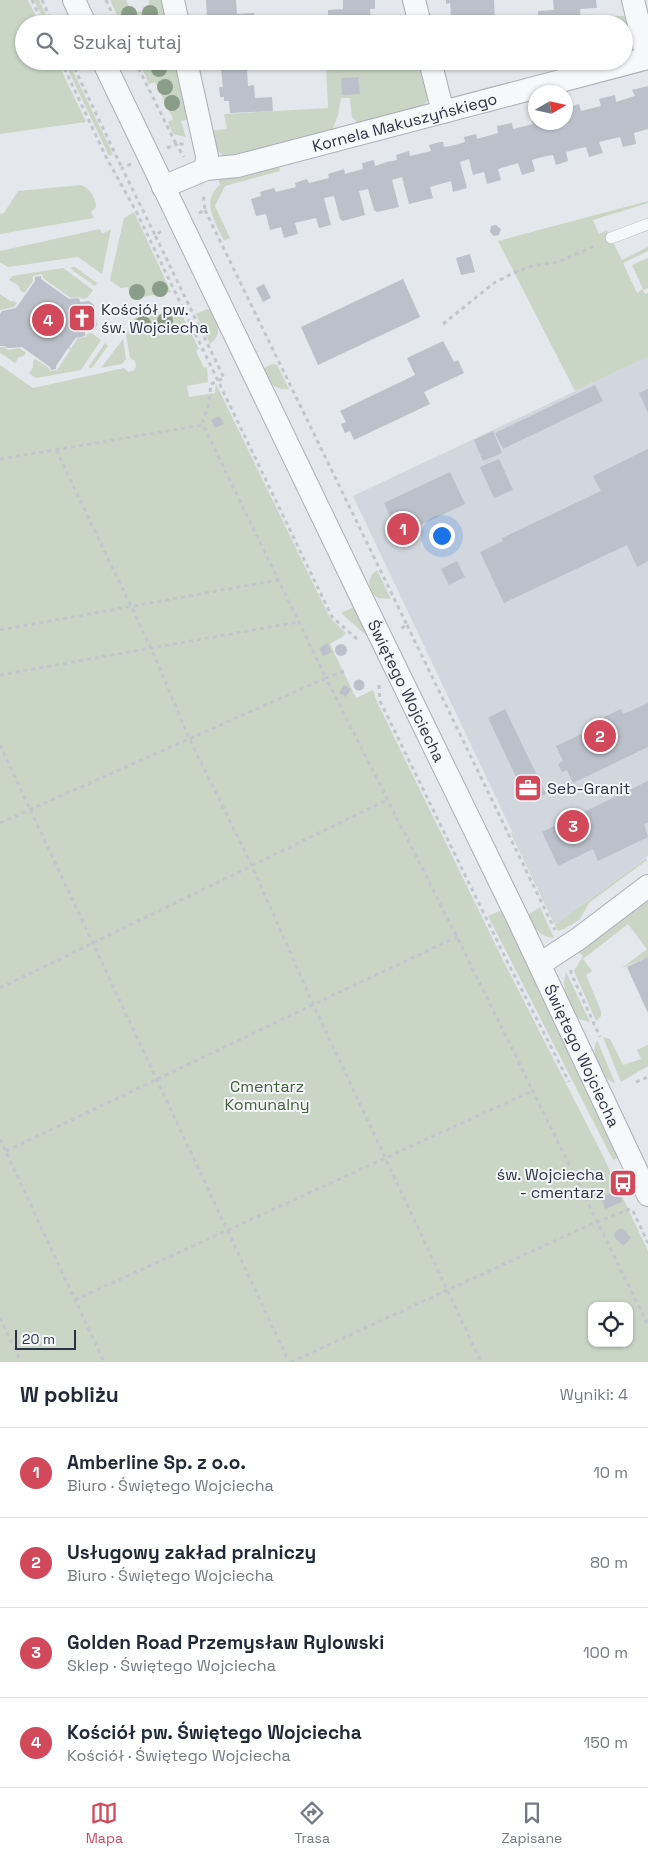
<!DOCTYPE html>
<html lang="pl">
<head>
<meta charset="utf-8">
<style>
  body { margin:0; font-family:"Space Grotesk",sans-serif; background:#f2f2f3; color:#1f2937 }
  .controls { position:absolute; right:15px; bottom:15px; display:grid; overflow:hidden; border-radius:10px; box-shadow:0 1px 4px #0004 }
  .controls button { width:45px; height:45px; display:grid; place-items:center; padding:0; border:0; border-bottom:1px solid #e0e1e3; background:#fff; color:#1f2937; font:25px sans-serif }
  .compass { position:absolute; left:528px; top:85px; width:45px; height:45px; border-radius:50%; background:#fff; box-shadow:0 1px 4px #0004; rotate:81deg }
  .scale { position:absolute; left:15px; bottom:12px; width:61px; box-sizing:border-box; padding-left:5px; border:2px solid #2b3445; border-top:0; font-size:14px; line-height:18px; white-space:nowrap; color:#2b3445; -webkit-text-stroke:4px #f4f6f9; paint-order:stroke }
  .you { position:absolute; left:441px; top:535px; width:18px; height:18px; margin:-12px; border:4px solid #fff; border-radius:50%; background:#1a73e8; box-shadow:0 0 0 8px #1a73e833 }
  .badge { display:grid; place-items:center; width:32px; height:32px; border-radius:50%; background:#d1495b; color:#fff; font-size:16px; font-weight:700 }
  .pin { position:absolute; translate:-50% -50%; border:2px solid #fff; box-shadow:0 1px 5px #0006 }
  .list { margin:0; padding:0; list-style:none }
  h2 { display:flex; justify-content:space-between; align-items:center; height:65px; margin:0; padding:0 20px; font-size:21px }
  h2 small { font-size:16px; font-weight:400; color:#747a83 }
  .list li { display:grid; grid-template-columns:32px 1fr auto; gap:15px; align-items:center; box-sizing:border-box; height:90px; padding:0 20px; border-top:1px solid #e0e1e3 }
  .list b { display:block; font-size:19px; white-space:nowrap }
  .list p { margin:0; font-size:16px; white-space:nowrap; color:#747a83 }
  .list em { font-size:16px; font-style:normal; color:#747a83 }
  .icon { flex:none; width:28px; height:28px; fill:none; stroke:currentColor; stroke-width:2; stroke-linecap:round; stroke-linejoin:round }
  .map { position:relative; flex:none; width:648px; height:1362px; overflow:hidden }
  .search { position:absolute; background:#fff; box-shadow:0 1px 4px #0004; left:15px; right:15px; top:15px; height:55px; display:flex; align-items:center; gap:12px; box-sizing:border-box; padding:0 18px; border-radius:28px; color:#747a83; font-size:19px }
  .sheet { height:425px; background:#fff }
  nav { display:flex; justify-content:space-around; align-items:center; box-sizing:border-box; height:70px; border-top:1px solid #e0e1e3; background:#fff; font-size:14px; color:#747a83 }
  nav a { display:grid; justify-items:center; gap:2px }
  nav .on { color:#d1495b }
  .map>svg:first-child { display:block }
</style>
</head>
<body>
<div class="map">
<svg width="648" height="1362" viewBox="0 0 648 1362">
  <rect width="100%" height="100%" fill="#e4e7ec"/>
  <polygon fill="#d2d6de" points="648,357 648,856 556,924 353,496"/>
  <g fill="#c9d6c5" fill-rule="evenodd">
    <polygon points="0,0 28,0 40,24 24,24 24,61 57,61 86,122 0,134"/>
    <polygon points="34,0 39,0 50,24 46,24"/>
    <polygon points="110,0 126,0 132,12 149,11 149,0 166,0 170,24 121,24"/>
    <polygon points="615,16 625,16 629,33 624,35 624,24 615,24"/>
    <polygon points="633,36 630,48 624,55 624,38"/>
    <polygon points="64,61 68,61 113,154 109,156"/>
    <polygon points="139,61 178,61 191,119 181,121 186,137 173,134 168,122 173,119 155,82 149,84"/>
    <path d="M398,61H422L428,100L424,105L358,124L352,117L350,98H341L338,115L332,131L234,158C215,155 215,147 209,131L227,129L224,114L328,108L326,65Z"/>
    <path d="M278,163L280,171L225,186L215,206L230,238L224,241C216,223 200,202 220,185L218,178Z"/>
    <path d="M81,185C90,188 96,198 96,207L91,212L94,218L0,234V214L4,213L18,191Z"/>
    <polygon points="648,201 648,203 593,220 599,234 607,230 622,260 648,247 648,251 623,263 637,293 643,289 632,265 648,258 648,288 643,290 645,294 648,293 648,357 575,391 498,241"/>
    <polygon points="134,212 171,292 131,299 128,287 121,288 110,280 124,218"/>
    <polygon points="100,229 102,234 111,229 102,274 78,257 8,267 0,262 0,251"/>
    <polygon points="71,267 75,267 97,283 95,286 72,270"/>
    <polygon points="63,268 93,290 87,298 81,299 80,297 71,298 43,278 42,274 33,276 33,281 24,293 20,290 19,286 9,280 12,276"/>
    <polygon points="0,294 10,301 14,301 17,303 14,307 1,310 0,311"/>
    <path d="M207,309L210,310C216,323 225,332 210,344L196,314Z"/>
    <path d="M180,311L199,349L196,351L204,368L207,367L208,382L187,386L189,397L215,393L216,384L330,618L346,633L342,637L330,644L356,698L373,690L377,702L504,962L603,1156L648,1251V1362H0V365L33,388L124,368L128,372L133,371L136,367L135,361L130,358L126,334L128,332L135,330L134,318ZM592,1306H629V1343H592Z"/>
    <polygon points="92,333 101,340 81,370 36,378 29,373 33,367 33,362 35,359 49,368 50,371 57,370 78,338 86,337 87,334"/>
    <polygon points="123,339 126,359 122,364 101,368"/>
    <polygon points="105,343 108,346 92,368 89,368 89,366"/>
    <polygon points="0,347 4,347 8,350 20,348 26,353 24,356 19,357 15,363 0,353"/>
    <path d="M272,364L277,365L289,389C274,391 268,381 262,369Z"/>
    <path d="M377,570L391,599L378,598C367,591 366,577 377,570Z"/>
    <polygon points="354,607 368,637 341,613"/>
    <polygon points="512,832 556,924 646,858 647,860 590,902 579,920 564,929 558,931 511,833"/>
    <polygon points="648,898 648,957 622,968 647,949 628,924 583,959 592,971 586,975 601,1011 601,1016 596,1021 574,971 583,956 578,952"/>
    <path d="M540,907L554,938C540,937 533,927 528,915Z"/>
    <polygon points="500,911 502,912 618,1158 613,1160 488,916"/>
    <polygon points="566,972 590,1022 579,1019 575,1014 565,992 564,982"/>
    <polygon points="603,1037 610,1039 623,1065 641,1059 637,1050 648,1045 648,1066 621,1082"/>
    <path d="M597,1040L615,1083C600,1079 590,1053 597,1040Z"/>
  </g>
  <g fill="#bbc0ca">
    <polygon points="206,0 236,0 237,14 254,13 255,24 213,24 212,17 207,17"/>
    <polygon points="343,0 375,0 375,9 370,9 371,20 378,20 378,24 360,24 360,21 328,23 328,10 343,9"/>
    <polygon points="446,0 494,0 495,24 456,24 456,15 451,16 450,3 446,4"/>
    <polygon points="553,0 596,0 597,8 580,9 581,24 539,24 538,11 554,10"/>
    <polygon points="220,61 263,61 263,69 247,70 248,86 254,85 255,98 272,97 273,111 230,113 229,101 224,101 224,97 220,97 219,87 223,87"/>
    <polygon points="337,61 371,61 371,63 337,65"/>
    <polygon points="358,77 360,94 342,95 341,78"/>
    <polygon points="648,86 648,129 634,133 636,144 623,147 620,137 599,142 603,153 589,157 586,147 576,149 566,152 568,161 556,165 553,155 542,157 532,160 535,171 522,175 518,163 498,169 501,180 487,184 484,172 473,175 469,159 460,162 467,188 453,192 451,181 430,187 433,198 409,204 402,177 392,180 399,207 377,212 374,210 368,189 359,191 365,215 343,221 340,219 334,196 324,198 331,225 319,228 316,218 295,223 298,234 284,238 281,227 270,230 266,214 256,216 251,199 261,196 260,192 274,188 276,192 296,187 295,183 307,179 309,183 329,178 328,174 344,169 345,174 363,169 362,163 374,160 375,166 387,162 397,160 396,155 409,151 410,156 431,151 429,145 440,142 443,142 444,147 455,145 465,142 464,137 476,134 477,139 498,133 497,126 512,123 513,129 533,124 531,117 536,116 536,122 566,122 566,108 579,104 581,111 601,106 599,99 615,95 616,102 635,96 632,90"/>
    <polygon points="496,225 501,229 499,235 494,236 490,232 491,226"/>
    <polygon points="470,254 475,272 461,275 456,258"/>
    <polygon points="41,276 41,279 69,299 79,298 80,302 89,301 94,305 97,325 94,330 85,331 85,336 76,338 69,347 72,350 68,348 56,366 56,369 51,370 50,367 22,347 8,348 4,346 0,346 0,314 2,311 16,308 35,281 35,277"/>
    <polygon points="403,279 420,317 318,365 301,327"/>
    <polygon points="264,284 271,298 263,302 256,288"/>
    <polygon points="443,341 454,362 458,360 464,373 424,392 430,404 354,440 350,431 345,433 341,424 346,422 340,411 415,375 407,358"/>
    <polygon points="595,385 603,401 503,449 495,433"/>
    <polygon points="648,389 648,413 639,393"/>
    <polygon points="219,416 224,424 215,428 211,420"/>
    <polygon points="493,431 502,453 483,461 474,440"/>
    <polygon points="648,449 648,561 637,567 627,545 504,603 480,552 503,541 502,538 601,491 593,476"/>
    <polygon points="499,459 513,490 494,498 480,467"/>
    <polygon points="450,472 465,504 399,535 384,503"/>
    <polygon points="457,561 465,577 449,585 441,569"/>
    <polygon points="327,643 332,652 323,656 319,648"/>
    <circle cx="341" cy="650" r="6"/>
    <circle cx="359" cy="685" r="5.5"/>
    <polygon points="344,685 351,689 346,697 339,693"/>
    <polygon points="648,703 648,747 573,783 567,770 562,772 558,764 563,761 556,746 607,722 604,717 621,709 623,714"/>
    <polygon points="505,709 546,794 528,802 488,718"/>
    <polygon points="648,781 648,822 644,824 648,837 598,861 593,849 558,866 542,832"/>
    <polygon points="648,957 648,1013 627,967"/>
    <polygon points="618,1191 622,1202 605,1209 601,1197"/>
    <polygon points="618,1229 623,1229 631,1238 623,1246 614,1237 615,1233"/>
  </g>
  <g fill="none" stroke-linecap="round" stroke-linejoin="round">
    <g stroke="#a9aeb7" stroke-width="12">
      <polyline id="service" points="611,238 648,224"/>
    </g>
    <g stroke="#a9aeb7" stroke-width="24">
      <g id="minor">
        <polyline points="74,0 85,24"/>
        <polyline points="173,0 178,24"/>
        <polyline points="414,0 420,24"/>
        <polyline points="633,0 647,58"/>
        <path id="s1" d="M103,61L381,638L518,919L648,1195"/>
        <polyline points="186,61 207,156 206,169"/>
        <polyline points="430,61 443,112"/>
        <path id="s2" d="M163,187L206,169L237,166L648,58"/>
        <polyline points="540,964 578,939 648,886"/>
      </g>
    </g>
    <g stroke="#c2c5cb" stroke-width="3" stroke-dasharray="4 4" stroke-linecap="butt">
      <polyline points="32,0 43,24"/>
      <polyline points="42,0 53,24"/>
      <polyline points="106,0 117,24"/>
      <polyline points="61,61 106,157 136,211 332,617 357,639"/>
      <polyline points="71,61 122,168"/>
      <polyline points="135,61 176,144 184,144"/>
      <polyline points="167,148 176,144 184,157"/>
      <polyline points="131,164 122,168 155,235"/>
      <polyline points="205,210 407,625 400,629"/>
      <polyline points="199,213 205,210 203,193"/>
      <polyline points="443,324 494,283 513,273 532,266 558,262 597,245"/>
      <polyline points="56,450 151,648 189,738 252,866 313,1004 481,1362"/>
      <polyline points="0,459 203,425 203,420 208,407 211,384 224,378 155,235 162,231"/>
      <polyline points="407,625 555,930"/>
      <polyline points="0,630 278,580"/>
      <polyline points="344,671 326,678 457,937 648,1325"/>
      <polyline points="0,675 298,622"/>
      <polyline points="379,685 380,701 507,961 569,1082"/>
      <polyline points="0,745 289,1362"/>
      <polyline points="0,823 326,678 203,425"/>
      <polyline points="571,970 571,973 600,1037"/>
      <polyline points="0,988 387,800"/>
      <polyline points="636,1082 648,1077"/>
      <polyline points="0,1139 104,1362"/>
      <path d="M6,1151C157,1080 306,1007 457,937"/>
      <polyline points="633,1211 648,1243"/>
      <polyline points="75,1300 532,1091"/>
      <polyline points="0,1318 21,1362"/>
      <polyline points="291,1362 587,1226 632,1208"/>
    </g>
    <use href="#service" stroke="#f7f8fa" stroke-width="11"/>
    <use href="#minor" stroke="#f7f8fa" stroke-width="22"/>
  </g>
  <g fill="#899d89">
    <circle cx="150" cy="13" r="8"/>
    <circle cx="129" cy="14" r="8"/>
    <circle cx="159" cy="69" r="8"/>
    <circle cx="165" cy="87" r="8"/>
    <circle cx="172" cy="103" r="8"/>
    <circle cx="160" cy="289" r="8"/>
    <circle cx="137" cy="292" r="8"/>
    <circle cx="165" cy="321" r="8"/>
    <circle cx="143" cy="324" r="8"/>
  </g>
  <defs>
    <g id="church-square" transform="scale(1.4375)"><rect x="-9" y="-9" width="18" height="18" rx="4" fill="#d1495b" stroke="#f4f6f9"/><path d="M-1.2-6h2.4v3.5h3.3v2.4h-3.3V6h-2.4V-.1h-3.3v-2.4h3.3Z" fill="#fff"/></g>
    <g id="office-square" transform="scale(1.4375)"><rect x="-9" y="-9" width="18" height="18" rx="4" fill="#d1495b" stroke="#f4f6f9"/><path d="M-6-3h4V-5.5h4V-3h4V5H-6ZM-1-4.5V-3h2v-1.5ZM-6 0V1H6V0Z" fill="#fff"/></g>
    <g id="bus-square" transform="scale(1.4375)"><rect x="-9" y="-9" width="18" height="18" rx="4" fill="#d1495b" stroke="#f4f6f9"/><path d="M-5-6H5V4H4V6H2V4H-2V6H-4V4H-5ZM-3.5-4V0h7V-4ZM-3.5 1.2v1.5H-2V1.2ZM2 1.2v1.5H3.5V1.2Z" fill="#fff"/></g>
  </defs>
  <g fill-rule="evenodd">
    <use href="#church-square" x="82" y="318"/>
    <use href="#office-square" x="528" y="788"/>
    <use href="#bus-square" x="623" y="1183"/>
  </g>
  <g text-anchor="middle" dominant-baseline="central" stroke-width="4" stroke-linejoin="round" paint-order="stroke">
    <g font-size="16" fill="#2b3445" stroke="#f4f6f9">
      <text stroke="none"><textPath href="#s2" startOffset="251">Kornela Makuszyńskiego</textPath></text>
      <text stroke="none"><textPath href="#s1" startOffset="699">Świętego Wojciecha</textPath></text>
      <text stroke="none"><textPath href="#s1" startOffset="1104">Świętego Wojciecha</textPath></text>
    </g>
    <g font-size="16" fill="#2b3445" stroke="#f4f6f9" text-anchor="start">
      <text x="101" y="309">Kościół pw.<tspan x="101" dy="18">św. Wojciecha</tspan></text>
      <text x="547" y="788">Seb-Granit</text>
      <text x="604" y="1174" text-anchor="end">św. Wojciecha<tspan x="604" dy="18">- cmentarz</tspan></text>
    </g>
    <g font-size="16" fill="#3f6138" stroke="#f4f6f9">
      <text x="267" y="1086">Cmentarz<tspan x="267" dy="18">Komunalny</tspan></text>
    </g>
  </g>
</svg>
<div class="controls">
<button><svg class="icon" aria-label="locate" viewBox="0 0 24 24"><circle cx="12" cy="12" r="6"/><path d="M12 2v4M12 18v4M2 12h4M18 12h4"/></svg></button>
</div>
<svg class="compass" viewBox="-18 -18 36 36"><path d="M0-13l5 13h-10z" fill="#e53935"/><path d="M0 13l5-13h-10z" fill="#747a83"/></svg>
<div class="scale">20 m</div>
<div class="you"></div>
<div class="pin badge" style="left:403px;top:529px">1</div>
<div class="pin badge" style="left:600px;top:736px">2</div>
<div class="pin badge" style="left:573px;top:826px">3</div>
<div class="pin badge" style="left:48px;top:320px">4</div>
<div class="search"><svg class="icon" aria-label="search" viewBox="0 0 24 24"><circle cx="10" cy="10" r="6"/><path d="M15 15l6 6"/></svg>Szukaj tutaj</div>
</div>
<section class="sheet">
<h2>W pobliżu<small>Wyniki: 4</small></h2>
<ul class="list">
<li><span class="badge">1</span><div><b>Amberline Sp. z o.o.</b><p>Biuro · Świętego Wojciecha</p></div><em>10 m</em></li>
<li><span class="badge">2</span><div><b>Usługowy zakład pralniczy</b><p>Biuro · Świętego Wojciecha</p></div><em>80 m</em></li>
<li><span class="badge">3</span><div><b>Golden Road Przemysław Rylowski</b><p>Sklep · Świętego Wojciecha</p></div><em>100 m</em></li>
<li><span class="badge">4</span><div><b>Kościół pw. Świętego Wojciecha</b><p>Kościół · Świętego Wojciecha</p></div><em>150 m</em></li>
</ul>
</section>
<nav>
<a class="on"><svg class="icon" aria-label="map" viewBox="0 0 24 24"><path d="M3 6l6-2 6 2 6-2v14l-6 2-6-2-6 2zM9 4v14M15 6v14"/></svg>Mapa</a>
<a><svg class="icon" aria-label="directions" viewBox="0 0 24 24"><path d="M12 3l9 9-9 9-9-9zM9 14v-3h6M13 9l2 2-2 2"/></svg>Trasa</a>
<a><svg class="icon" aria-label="saved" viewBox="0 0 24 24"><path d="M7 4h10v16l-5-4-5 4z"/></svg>Zapisane</a>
</nav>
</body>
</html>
